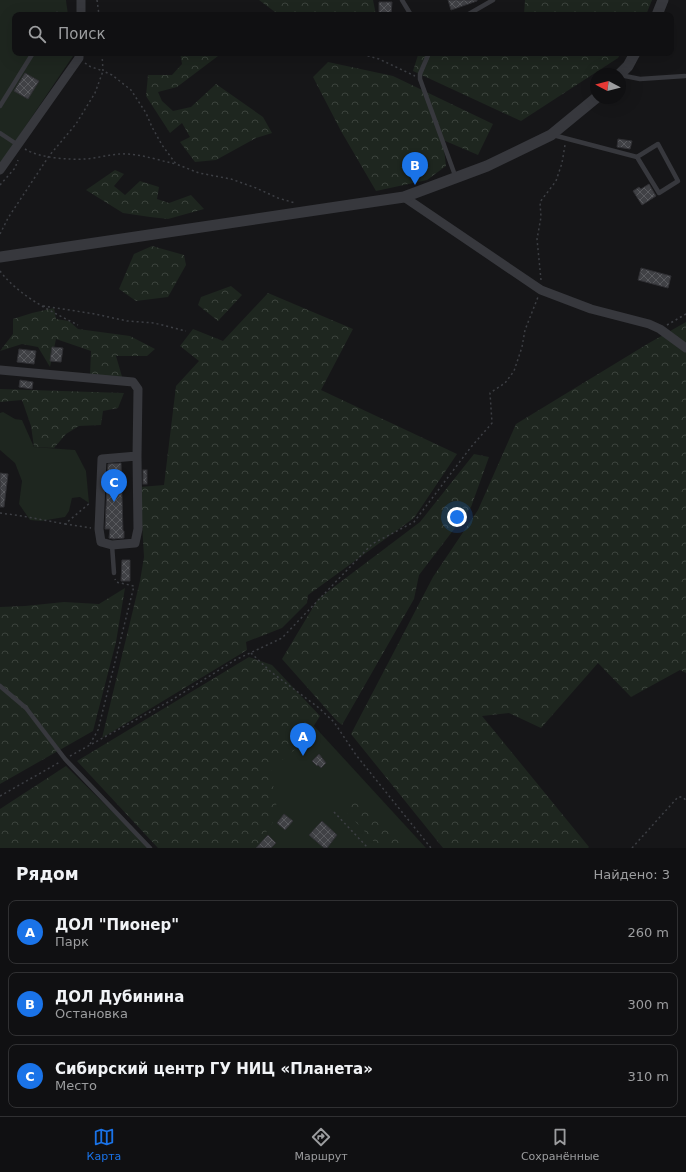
<!DOCTYPE html>
<html lang="ru">
<head>
<meta charset="utf-8">
<style>
  body { margin:0; font-family:"DejaVu Sans",sans-serif; background:#19191b; color:#f1f3f6 }
  .compass { position:absolute; left:590px; top:68px; width:36px; height:36px; border-radius:50%; background:#101012; box-shadow:0 4px 16px #0002; rotate:277deg }
  .you { position:absolute; left:457px; top:517px; width:14px; height:14px; margin:-10px; border:3px solid #fff; border-radius:50%; background:#1a73e8; box-shadow:0 0 0 6px #1a73e833 }
  .badge { display:grid; place-items:center; width:26px; height:26px; border-radius:50%; background:#1a73e8; color:#fff; font-size:13px; font-weight:700 }
  .pin { position:absolute; translate:-50% -33px; filter:drop-shadow(0 1px 2px #0008) }
  .pin::after { content:''; position:absolute; top:21px; width:14px; height:12px; background:inherit; clip-path:polygon(0 0,100% 0,50% 100%) }
  .list { margin:0; padding:0; list-style:none }
  h2 { display:flex; justify-content:space-between; align-items:center; height:52px; margin:0; padding:0 16px; font-size:17px }
  h2 small { font-size:13px; font-weight:400; color:#9c9d9f }
  .list li { display:grid; grid-template-columns:26px 1fr auto; gap:12px; align-items:center; box-sizing:border-box; height:64px; margin:0 8px 8px; padding:0 8px; border:1px solid #303032; border-radius:8px }
  .list b { display:block; font-size:15px; white-space:nowrap }
  .list p { margin:0; font-size:13px; white-space:nowrap; color:#9c9d9f }
  .list em { font-size:13px; font-style:normal; color:#9c9d9f }
  .icon { flex:none; width:22px; height:22px; fill:none; stroke:currentColor; stroke-width:2; stroke-linecap:round; stroke-linejoin:round }
  .map { position:relative; flex:none; width:686px; height:848px; overflow:hidden }
  .search { position:absolute; background:#101012; box-shadow:0 4px 16px #0002; left:12px; right:12px; top:12px; height:44px; display:flex; align-items:center; gap:10px; box-sizing:border-box; padding:0 14px; border-radius:8px; color:#9c9d9f; font-size:15px }
  .sheet { height:268px; background:#101012 }
  nav { display:flex; justify-content:space-around; align-items:center; box-sizing:border-box; height:56px; border-top:1px solid #303032; background:#101012; font-size:11px; color:#9c9d9f }
  nav a { display:grid; justify-items:center; gap:2px }
  nav .on { color:#1a73e8 }
  .map>svg:first-child { display:block }
</style>
</head>
<body>
<div class="map">
<svg width="686" height="848" viewBox="0 0 686 848">
  <defs>
    <pattern id="forest-crowns" width="20" height="18" patternUnits="userSpaceOnUse"><rect width="20" height="18" fill="#1e261f"/><path d="M2 6a3 3 0 1 1 6 0M12 15a3 3 0 1 1 6 0" fill="none" stroke="#3c433d"/></pattern>
    <pattern id="building-cross-hatch" width="8" height="8" patternUnits="userSpaceOnUse"><rect width="8" height="8" fill="#404145"/><path d="M0 0l8 8M0 8l8-8" fill="none" stroke="#595a5e"/></pattern>
  </defs>
  <rect width="100%" height="100%" fill="#161618"/>
  <g fill="#1e261f">
    <polygon points="0,0 66,0 68,15 15,15 15,53 73,53 73,56 0,164"/>
    <polygon points="3,412 15,419 22,420 34,447 75,450 86,471 89,503 80,497 72,498 69,511 65,517 41,521 30,520 19,504 22,481 15,463 0,450 0,413"/>
    <polygon points="303,714 426,848 207,848"/>
  </g>
  <g fill="url(#forest-crowns)">
    <polygon points="259,0 373,0 376,15 279,15"/>
    <polygon points="525,0 652,0 646,15 524,15"/>
    <polygon points="180,53 222,53 177,87 158,92 162,101 173,111 191,107 216,84 263,117 272,133 256,138 216,160 195,162 180,142 190,137 182,123 170,133 146,96 148,75 172,75 182,64"/>
    <polygon points="424,53 621,53 618,58 521,121 413,71 418,55"/>
    <polygon points="328,62 393,76 493,124 478,155 443,140 446,166 427,180 376,191 341,131 313,77"/>
    <polygon points="115,170 124,174 114,186 125,195 140,181 159,187 157,199 169,203 191,195 204,209 168,219 150,217 123,213 86,190"/>
    <polygon points="152,246 184,255 186,265 168,297 136,301 119,289 134,254"/>
    <polygon points="231,286 242,295 218,321 198,305 201,297"/>
    <polygon points="268,293 353,329 321,390 457,454 414,518 308,595 307,603 282,628 246,642 247,650 102,738 140,581 144,557 140,487 164,485 176,386 199,361 180,346 193,329 223,341"/>
    <polygon points="54,308 56,319 69,321 78,329 130,336 155,349 147,356 116,356 123,380 90,375 91,351 56,339 50,367 38,347 22,344 0,351 13,334 13,319 32,313"/>
    <polygon points="686,322 686,673 680,670 631,697 598,663 541,728 509,713 482,716 589,847 588,848 443,848 351,734 433,577 478,510 516,424 649,343"/>
    <polygon points="0,389 124,393 118,408 103,411 101,425 79,426 66,434 54,448 34,447 31,426 22,400 0,402"/>
    <polygon points="474,454 489,457 471,507 419,575 414,599 342,725 337,721 282,659 318,599 420,522"/>
    <polygon points="125,588 116,642 93,731 0,784 0,607 25,606 64,602 99,604"/>
    <polygon points="249,657 272,665 320,716 303,743 271,769 274,791 278,815 255,848 158,848 77,761"/>
    <polygon points="66,766 149,848 0,848 0,809"/>
    <polygon points="356,795 408,848 380,848 340,805"/>
  </g>
  <g fill="url(#building-cross-hatch)" stroke="#303034">
    <polygon points="448,0 477,0 477,1 451,10"/>
    <polygon points="379,2 392,2 391,15 379,15"/>
    <polygon points="25,73 39,81 28,99 14,91"/>
    <polygon points="618,139 632,141 630,149 617,147"/>
    <polygon points="649,184 656,196 642,205 633,191 639,187 641,189"/>
    <polygon points="641,268 671,276 668,288 638,280"/>
    <polygon points="52,347 63,348 61,362 50,361"/>
    <polygon points="19,349 36,351 34,364 17,362"/>
    <polygon points="20,380 33,382 32,389 19,387"/>
    <polygon points="121,463 123,531 124,531 124,538 113,539 109,538 110,529 105,529 108,464"/>
    <rect x="143" y="470" width="4" height="14"/>
    <polygon points="0,473 8,474 4,507 0,507"/>
    <polygon points="122,560 130,560 130,581 121,581"/>
    <polygon points="319,754 326,763 321,768 318,765 317,766 312,761"/>
    <polygon points="284,814 293,821 285,830 277,823"/>
    <polygon points="322,821 337,835 327,848 324,848 309,835"/>
    <polygon points="268,835 276,843 271,848 256,848"/>
  </g>
  <g fill="none" stroke-linecap="round" stroke-linejoin="round">
    <g stroke="#3d3f44" stroke-width="1.5" stroke-dasharray="2 3" stroke-linecap="butt">
      <polyline points="97,0 99,15"/>
      <polyline points="358,53 379,59 415,76"/>
      <polyline points="102,54 103,71 112,75 131,90 146,113 152,127 162,145 176,164 199,173 231,179 256,188 278,198 295,203"/>
      <polyline points="85,63 89,66 103,71"/>
      <path d="M25,149C39,158 69,160 85,159C100,158 113,153 128,154C144,155 161,161 176,164"/>
      <polyline points="0,185 15,168 18,160"/>
      <polyline points="0,234 8,218 49,156 76,124 95,93 103,71"/>
      <path d="M0,271C19,296 50,311 78,325"/>
      <polyline points="541,280 537,239 541,217 540,202 556,181 562,163 565,145"/>
      <polyline points="43,306 95,314 127,321 154,323 186,331"/>
      <polyline points="667,325 686,314"/>
      <polyline points="0,513 22,516 65,524 91,502"/>
      <polyline points="65,524 91,528"/>
      <polyline points="251,653 271,672 319,708 334,722 356,755 431,848"/>
      <polyline points="90,744 98,730 134,586 116,582 115,579"/>
      <polyline points="70,756 170,701 235,660 282,638 372,544 414,522 471,447 492,423 490,393 505,383 514,371 522,347 525,330 538,297"/>
      <polyline points="0,796 60,762"/>
      <polyline points="334,812 368,848"/>
      <polyline points="632,848 678,797 682,797 686,800"/>
    </g>
    <g stroke="#37383d" stroke-width="4.5">
      <polyline points="402,0 411,15"/>
      <polyline points="56,15 57,14"/>
      <polyline points="467,15 493,0"/>
      <polyline points="429,53 420,74 420,79 456,178"/>
      <polyline points="620,75 640,79 685,76"/>
      <polyline points="0,106 33,53"/>
      <polyline points="0,133 18,145"/>
      <polyline points="553,135 637,157 659,193 678,181 658,144 637,157"/>
      <polyline points="112,545 114,573"/>
      <polyline points="0,686 26,708 65,759 150,848"/>
    </g>
    <g stroke="#37383d" stroke-width="9">
      <polyline points="81,15 81,0"/>
      <polyline points="0,170 79,58 79,53"/>
      <polyline points="404,197 541,290 591,309 649,324 660,329 686,348"/>
      <polyline points="0,370 133,382 138,389 137,456 138,529 135,543 112,545 101,542 99,529 102,459 137,456"/>
    </g>
    <g stroke="#37383d" stroke-width="11">
      <polyline points="657,15 663,0"/>
      <polyline points="620,74 628,66 635,53"/>
      <polyline points="0,257 404,197 487,166 551,135 596,98"/>
    </g>
  </g>
</svg>
<svg class="compass" viewBox="-18 -18 36 36"><path d="M0-13l5 13h-10z" fill="#e53935"/><path d="M0 13l5-13h-10z" fill="#9c9d9f"/></svg>
<div class="you"></div>
<div class="pin badge" style="left:303px;top:756px">A</div>
<div class="pin badge" style="left:415px;top:185px">B</div>
<div class="pin badge" style="left:114px;top:502px">C</div>
<div class="search"><svg class="icon" aria-label="search" viewBox="0 0 24 24"><circle cx="10" cy="10" r="6"/><path d="M15 15l6 6"/></svg>Поиск</div>
</div>
<section class="sheet">
<h2>Рядом<small>Найдено: 3</small></h2>
<ul class="list">
<li><span class="badge">A</span><div><b>ДОЛ &quot;Пионер&quot;</b><p>Парк</p></div><em>260 m</em></li>
<li><span class="badge">B</span><div><b>ДОЛ Дубинина</b><p>Остановка</p></div><em>300 m</em></li>
<li><span class="badge">C</span><div><b>Сибирский центр ГУ НИЦ «Планета»</b><p>Место</p></div><em>310 m</em></li>
</ul>
</section>
<nav>
<a class="on"><svg class="icon" aria-label="map" viewBox="0 0 24 24"><path d="M3 6l6-2 6 2 6-2v14l-6 2-6-2-6 2zM9 4v14M15 6v14"/></svg>Карта</a>
<a><svg class="icon" aria-label="directions" viewBox="0 0 24 24"><path d="M12 3l9 9-9 9-9-9zM9 14v-3h6M13 9l2 2-2 2"/></svg>Маршрут</a>
<a><svg class="icon" aria-label="saved" viewBox="0 0 24 24"><path d="M7 4h10v16l-5-4-5 4z"/></svg>Сохранённые</a>
</nav>
</body>
</html>
